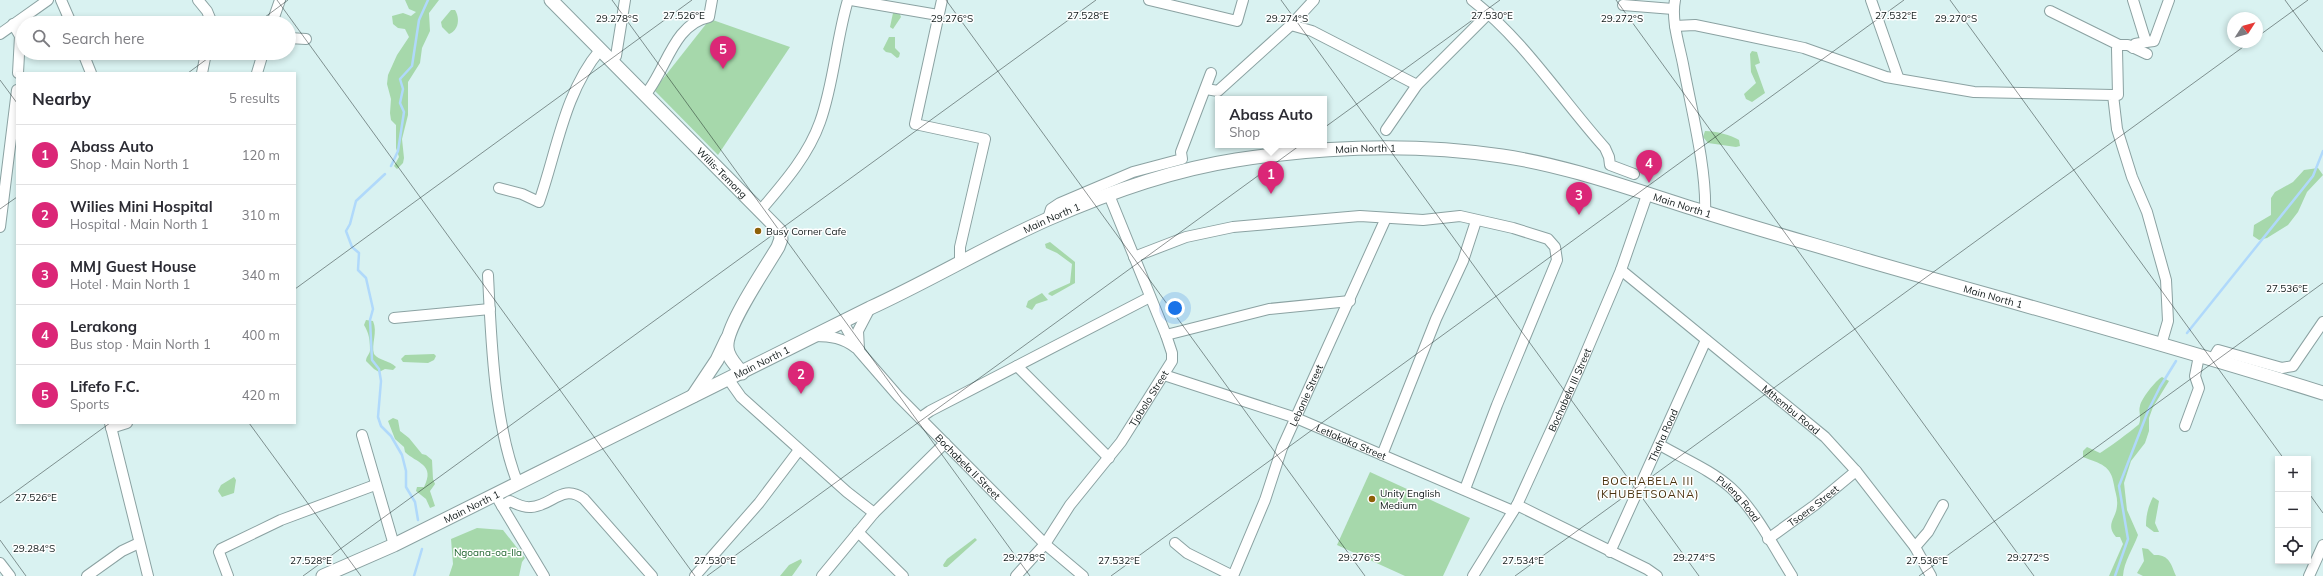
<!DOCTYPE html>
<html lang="en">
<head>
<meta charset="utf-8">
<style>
  body { margin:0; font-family:Mulish,sans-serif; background:#f7f7f7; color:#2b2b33 }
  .controls { position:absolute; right:12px; bottom:12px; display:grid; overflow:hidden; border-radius:0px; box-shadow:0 2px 6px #0003 }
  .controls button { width:36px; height:36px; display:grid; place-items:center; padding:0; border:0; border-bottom:1px solid #e1e1e2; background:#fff; color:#2b2b33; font:20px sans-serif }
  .compass { position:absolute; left:2227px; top:12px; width:36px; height:36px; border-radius:50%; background:#fff; box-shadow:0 2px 6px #0003; rotate:54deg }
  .you { position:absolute; left:1175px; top:308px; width:14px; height:14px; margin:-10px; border:3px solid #fff; border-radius:50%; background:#1a73e8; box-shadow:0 0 0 6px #1a73e833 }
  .badge { display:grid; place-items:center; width:26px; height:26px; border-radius:50%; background:#db2777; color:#fff; font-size:13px; font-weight:700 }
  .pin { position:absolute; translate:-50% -33px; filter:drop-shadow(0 1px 2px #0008) }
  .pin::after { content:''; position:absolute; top:21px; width:14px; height:12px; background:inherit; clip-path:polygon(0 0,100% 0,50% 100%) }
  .popup { position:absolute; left:1215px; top:96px; width:112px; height:52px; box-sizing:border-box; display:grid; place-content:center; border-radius:0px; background:#fff; filter:drop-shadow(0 1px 3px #0005); font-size:13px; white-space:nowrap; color:#7c7c81 }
  .popup b { font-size:15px; color:#2b2b33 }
  .popup::after { content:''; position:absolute; left:50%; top:100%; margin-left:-8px; border:8px solid transparent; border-top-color:#fff }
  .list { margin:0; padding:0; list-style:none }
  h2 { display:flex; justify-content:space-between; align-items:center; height:52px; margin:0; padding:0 16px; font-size:17px }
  h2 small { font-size:13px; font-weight:400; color:#7c7c81 }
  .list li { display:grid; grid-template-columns:26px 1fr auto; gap:12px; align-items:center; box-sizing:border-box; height:60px; padding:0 16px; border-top:1px solid #e1e1e2 }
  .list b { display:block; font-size:15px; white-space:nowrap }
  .list p { margin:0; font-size:13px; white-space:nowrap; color:#7c7c81 }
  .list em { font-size:13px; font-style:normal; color:#7c7c81 }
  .icon { flex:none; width:22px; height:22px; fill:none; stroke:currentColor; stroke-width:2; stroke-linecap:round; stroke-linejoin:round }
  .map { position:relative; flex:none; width:2323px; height:576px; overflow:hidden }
  .search { position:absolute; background:#fff; box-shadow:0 2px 6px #0003; left:16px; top:16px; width:280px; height:44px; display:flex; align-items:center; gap:10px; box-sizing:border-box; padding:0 14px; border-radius:22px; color:#7c7c81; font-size:15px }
  .panel { position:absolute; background:#fff; box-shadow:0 2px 6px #0003; left:16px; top:72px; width:280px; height:352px; border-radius:0px }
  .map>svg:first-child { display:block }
</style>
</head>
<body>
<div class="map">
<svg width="2323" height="576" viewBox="0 0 2323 576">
  <rect width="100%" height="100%" fill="#d9f2f1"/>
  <g fill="#a6d8ab">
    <polygon points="405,0 439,0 429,13 430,31 422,48 420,63 408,82 408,115 402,139 404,158 403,163 397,169 394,166 399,157 396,148 396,125 391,120 390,113 391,99 387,84 388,75 397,55 409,37 405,29 398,28 393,24 392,16 403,13 411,16 416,12 409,9"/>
    <path d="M451,10H455C460,18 459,30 449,34L442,27L441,22Z"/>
    <polygon points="899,12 901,17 893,29 890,27 893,13"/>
    <polygon points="710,19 790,47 718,155 654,90"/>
    <polygon points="889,37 895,37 895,48 900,53 899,57 897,58 891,53 886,52 883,49"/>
    <polygon points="1752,51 1757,52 1760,63 1755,65 1765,93 1752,102 1746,99 1744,94 1756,83 1751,72 1750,54"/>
    <path d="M1705,131C1716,131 1731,135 1739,140L1740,146L1736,147L1708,143L1703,137Z"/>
    <polygon points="2318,168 2323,175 2307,192 2298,212 2288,225 2267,238 2259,240 2253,236 2254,225 2271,215 2271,198 2275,192 2293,182 2304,170"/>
    <polygon points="1050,242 1075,262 1075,283 1052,296 1048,294 1050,292 1070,283 1072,264 1057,253 1046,248 1045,244"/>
    <polygon points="1042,293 1048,300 1036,304 1032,310 1026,307 1028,301"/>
    <path d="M366,320L373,321C378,332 371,344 374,354C379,361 389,360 396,367L393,370L385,369L379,372L374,369L366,361C366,356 370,354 370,350C370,340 369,333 364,325Z"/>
    <polygon points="434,354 436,356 434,360 428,363 403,362 401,359 405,355"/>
    <path d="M2162,377L2169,381L2153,407L2149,418V431L2145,443L2131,461L2124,483L2127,510L2138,535C2133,549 2124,561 2123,576H2109L2123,544L2120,537H2116C2105,524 2116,519 2117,506C2118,498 2115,492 2114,485C2111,465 2101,464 2083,457V451L2087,447L2100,453C2103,452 2138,426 2139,424C2142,417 2138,412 2140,406C2141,399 2156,380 2162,377Z"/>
    <path d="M393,418L398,420L400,431L409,438L422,454L426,455L432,460L433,479L435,484L430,491L435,506L430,508L426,499L416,491L417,487H424C436,464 416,463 405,452L404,447L395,439L388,421Z"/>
    <polygon points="1370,472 1470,518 1443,576 1405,576 1337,545"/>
    <polygon points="234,477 236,480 234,493 222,497 218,491 221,485"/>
    <path d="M2153,497L2159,501L2155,523L2159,532H2154L2146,526C2146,515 2148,507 2153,497Z"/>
    <polygon points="477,528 503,530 525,558 522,562 519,576 449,576 453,564 451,539"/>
    <polygon points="975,538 977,540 947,567 944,567 943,565 947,559"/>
    <path d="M2142,548L2148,549L2154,555C2169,554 2171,564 2176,576H2143L2137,573L2144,561Z"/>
    <polygon points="801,559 802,562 792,576 780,576 789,565"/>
  </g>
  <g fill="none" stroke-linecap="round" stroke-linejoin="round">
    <g stroke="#b0d9fb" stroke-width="2.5">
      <polyline points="391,166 398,151 404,112 400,103 403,89 400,79 412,66 419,20 428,0"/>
      <polyline points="385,174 356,201 350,224 346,231 352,247 359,253 358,270 366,278 373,309 370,320 372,360 379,369 381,381 378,417 381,426 391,436 402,455 406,471 406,487 415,502 418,520"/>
      <polyline points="2187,333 2313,176 2323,151"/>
      <polyline points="414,576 422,549"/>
      <polyline points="2115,576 2128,539 2119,486 2148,411 2160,387 2176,361"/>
    </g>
    <g stroke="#8ba2a2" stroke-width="12">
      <g id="minor">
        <polyline points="61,0 71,23"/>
        <polyline points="198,0 207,11 212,23"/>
        <polyline points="851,0 938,15"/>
        <polyline points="942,0 915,124 985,139 960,247 960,262"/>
        <polyline points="1149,0 1237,21 1243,0"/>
        <path d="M1472,0C1524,40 1561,99 1605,148L1609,157L1610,165L1634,174"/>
        <path d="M1675,0C1671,20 1679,44 1683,64C1691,108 1707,169 1705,213"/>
        <polyline points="1871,0 1898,77"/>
        <polyline points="1623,5 1673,9"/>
        <polyline points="2050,11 2119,45 2128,45 2147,54"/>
        <polyline points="272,23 280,0"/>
        <polyline points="13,24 20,36 18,73"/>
        <polyline points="1291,25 1312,31 1417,85"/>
        <polyline points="1675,26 1695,25 1729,32 1804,48 1886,77 1974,92 2113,95 2117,129 2132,177 2147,212 2166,280 2168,321 2161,345"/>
        <polyline points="0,34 48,0"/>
        <polyline points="289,38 306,39"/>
        <polyline points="2146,42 2154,41 2169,0"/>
        <polyline points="2133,48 2135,44 2146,42 2133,0"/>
        <polyline points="83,53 91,73"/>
        <polyline points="611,61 616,56 625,0"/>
        <polyline points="202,73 206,53"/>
        <polyline points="257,73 263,53"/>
        <polyline points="1206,89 1218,91 1291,25 1314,0"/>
        <path d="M645,95C666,71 673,24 709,17L712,0"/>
        <polyline points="2113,95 2118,95 2117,49 2119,45"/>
        <polyline points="1386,130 1417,85 1489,13"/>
        <path d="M499,188L522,194L539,202C557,151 564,93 600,50"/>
        <path d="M760,211C783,184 808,156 820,122C834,83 836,40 848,0"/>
        <polyline points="1048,219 1051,209 1060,203 1133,172 1182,159 1181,152 1211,73"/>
        <polyline points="0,227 17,90"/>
        <polyline points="1134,257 1186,237 1233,227 1360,216 1423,220 1460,216 1513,228 1548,239 1555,247 1557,260 1497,405 1465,489"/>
        <path id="s1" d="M1621,270L1825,437L1856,471L1915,547L1931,576"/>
        <path d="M488,275C491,340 494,423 518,484"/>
        <polyline points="394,318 490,309"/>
        <path id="s2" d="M843,322L859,351L898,396L1045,544L1083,576"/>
        <polyline points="1166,335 1269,309 1350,301"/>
        <path d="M815,336C831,336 843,338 856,348"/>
        <polyline points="859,349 858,331 870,308"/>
        <polyline points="2212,360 2218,350 2282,368 2293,366 2323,322"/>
        <polyline points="1017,366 1109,458"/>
        <path id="s3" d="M1164,375L1296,418L1513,511"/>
        <polyline points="729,380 741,397 847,492 874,513 822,576"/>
        <polyline points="920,418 930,411 1150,297"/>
        <polyline points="110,423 148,576"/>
        <polyline points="2185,426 2199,388 2195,376 2199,356"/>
        <polyline points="111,428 127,423"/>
        <polyline points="362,435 394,545"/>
        <path id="s4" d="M1660,445C1684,459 1711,470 1731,488C1755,510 1775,549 1792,576"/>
        <polyline points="1382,455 1436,319 1463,261 1476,221"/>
        <polyline points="499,501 544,576"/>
        <polyline points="1517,505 1647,569 1657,576"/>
        <path d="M502,506L510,501C516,504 524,508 531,507C552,506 562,483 584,499L652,576"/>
        <polyline points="874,513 945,443"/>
        <polyline points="858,532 903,576"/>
        <path id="s5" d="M1768,539L1815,505L1856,471"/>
        <path id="s6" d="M1175,543L1187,553L1233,576L1265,500L1282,448L1386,218"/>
        <polyline points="1915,547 1928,532 1943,505"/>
        <path id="s7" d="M1610,552L1706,340"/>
        <polyline points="0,563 10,576"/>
        <polyline points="87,576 122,551 139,543"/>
        <polyline points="228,576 219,552 221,549 281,520 375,485"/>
        <polyline points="695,576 759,503 799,450"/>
        <path id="s8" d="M1016,576L1045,544L1070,505L1121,442L1172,361V353L1166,335L1109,195"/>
        <path id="s9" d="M1473,576L1517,505L1579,369L1621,270L1647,195"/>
        <polyline points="2309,576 2323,545"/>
      </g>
    </g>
    <g stroke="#8ba2a2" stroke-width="15">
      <g id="major">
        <path id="s10" d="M551,0L780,231L781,239L778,247C767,266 725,327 727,347C727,357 736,365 742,373"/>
        <polyline points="693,396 717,360 727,339"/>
        <path id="s11" d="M323,576L394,545L870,308C931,280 987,246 1048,219C1107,193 1172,170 1236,160C1325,146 1414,143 1502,156C1570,166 1636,191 1701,211C1754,228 1808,243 1862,259C2015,303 2170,345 2323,393"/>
      </g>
    </g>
    <use href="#minor" stroke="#fff" stroke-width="10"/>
    <use href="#major" stroke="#fff" stroke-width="13"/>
  </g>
  <path fill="none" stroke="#101919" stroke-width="1" stroke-opacity="0.45" d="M277,0L695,576M612,0L1030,576M946,0L1365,576M1281,0L1699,576M1616,0L2034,576M1950,0L2284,459M2285,0L2323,52M257,23L288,0M2257,37L2308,0M188,73L215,53M0,80L17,103M0,209L17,197M295,289L692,0M249,423L361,576M2308,492L2323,513M0,503L110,423M0,540L26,576M303,576L1096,0M707,576L1500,0M1111,576L1904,0M1515,576L2250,42M1919,576L2323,283"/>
  <g fill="#8e6008" stroke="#fff" stroke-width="1.5">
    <circle cx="758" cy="231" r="4"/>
    <circle cx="1372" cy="499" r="4"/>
  </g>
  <g text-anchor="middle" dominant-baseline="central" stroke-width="3" stroke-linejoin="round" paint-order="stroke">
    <g font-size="10" fill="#101919" stroke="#fff">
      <text stroke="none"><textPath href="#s11" startOffset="1136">Main North 1</textPath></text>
      <text stroke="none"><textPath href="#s10" startOffset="243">Willis-Temong</textPath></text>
      <text stroke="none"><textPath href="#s11" startOffset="1460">Main North 1</textPath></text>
      <text stroke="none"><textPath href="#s11" startOffset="812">Main North 1</textPath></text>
      <text stroke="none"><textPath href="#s11" startOffset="1784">Main North 1</textPath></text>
      <text stroke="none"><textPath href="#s11" startOffset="488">Main North 1</textPath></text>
      <text stroke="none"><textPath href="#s9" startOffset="210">Bochabela III Street</textPath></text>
      <text stroke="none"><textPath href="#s6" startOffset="262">Lebonie Street</textPath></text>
      <text stroke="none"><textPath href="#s8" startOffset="222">Tjobolo Street</textPath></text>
      <text stroke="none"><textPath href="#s1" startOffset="220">Mthembu Road</textPath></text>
      <text stroke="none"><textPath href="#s7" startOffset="128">Thaha Road</textPath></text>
      <text stroke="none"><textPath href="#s3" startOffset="199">Letlakaka Street</textPath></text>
      <text stroke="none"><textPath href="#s2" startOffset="192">Bochabela II Street</textPath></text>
      <text stroke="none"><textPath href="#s4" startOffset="96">Puleng Road</textPath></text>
      <text stroke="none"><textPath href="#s5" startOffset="56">Tsoere Street</textPath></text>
      <text stroke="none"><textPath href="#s11" startOffset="164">Main North 1</textPath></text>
    </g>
    <g font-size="10" fill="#101919" stroke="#fff" text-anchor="start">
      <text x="766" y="231">Busy Corner Cafe</text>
      <text x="1380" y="493">Unity English<tspan x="1380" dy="12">Medium</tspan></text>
    </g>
    <g font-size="10" fill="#1f642e" stroke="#fff">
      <text x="488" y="552">Ngoana-oa-lla</text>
    </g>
    <g font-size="11" letter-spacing="1" fill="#48310d" stroke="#fff">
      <text x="1648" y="481">BOCHABELA III<tspan x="1648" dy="13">(KHUBETSOANA)</tspan></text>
    </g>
  </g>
  <g font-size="10" text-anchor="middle" fill="#101919" stroke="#fff" stroke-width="3" stroke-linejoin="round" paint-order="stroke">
    <text x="684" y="19">27.526°E</text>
    <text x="1492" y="19">27.530°E</text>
    <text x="1896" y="19">27.532°E</text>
    <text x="1088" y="19">27.528°E</text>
    <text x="617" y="22">29.278°S</text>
    <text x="952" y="22">29.276°S</text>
    <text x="1287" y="22">29.274°S</text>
    <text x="1622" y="22">29.272°S</text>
    <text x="1956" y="22">29.270°S</text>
    <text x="2287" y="292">27.536°E</text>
    <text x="36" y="501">27.526°E</text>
    <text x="34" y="552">29.284°S</text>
    <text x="1024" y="561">29.278°S</text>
    <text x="1359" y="561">29.276°S</text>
    <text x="1694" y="561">29.274°S</text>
    <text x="2028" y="561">29.272°S</text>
    <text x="311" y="564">27.528°E</text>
    <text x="715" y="564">27.530°E</text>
    <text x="1119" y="564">27.532°E</text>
    <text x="1523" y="564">27.534°E</text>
    <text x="1927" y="564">27.536°E</text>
  </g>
</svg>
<div class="controls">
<button>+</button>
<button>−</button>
<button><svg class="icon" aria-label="locate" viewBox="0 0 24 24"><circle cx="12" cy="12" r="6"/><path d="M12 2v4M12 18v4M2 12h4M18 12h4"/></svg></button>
</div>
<svg class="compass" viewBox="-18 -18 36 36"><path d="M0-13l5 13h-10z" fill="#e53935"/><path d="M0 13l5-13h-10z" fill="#7c7c81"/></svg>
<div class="you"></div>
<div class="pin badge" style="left:1271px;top:194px">1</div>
<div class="popup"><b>Abass Auto</b>Shop</div>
<div class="pin badge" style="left:801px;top:394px">2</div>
<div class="pin badge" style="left:1579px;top:215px">3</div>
<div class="pin badge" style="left:1649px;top:183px">4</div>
<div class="pin badge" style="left:723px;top:69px">5</div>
<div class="search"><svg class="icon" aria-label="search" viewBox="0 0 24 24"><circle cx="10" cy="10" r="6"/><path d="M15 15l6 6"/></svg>Search here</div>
<section class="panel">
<h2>Nearby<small>5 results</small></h2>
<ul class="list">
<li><span class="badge">1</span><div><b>Abass Auto</b><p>Shop · Main North 1</p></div><em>120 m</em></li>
<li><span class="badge">2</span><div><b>Wilies Mini Hospital</b><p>Hospital · Main North 1</p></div><em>310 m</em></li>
<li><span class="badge">3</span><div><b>MMJ Guest House</b><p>Hotel · Main North 1</p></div><em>340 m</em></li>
<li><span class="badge">4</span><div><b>Lerakong</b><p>Bus stop · Main North 1</p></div><em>400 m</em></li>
<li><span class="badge">5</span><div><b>Lifefo F.C.</b><p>Sports</p></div><em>420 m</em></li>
</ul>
</section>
</div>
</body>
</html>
